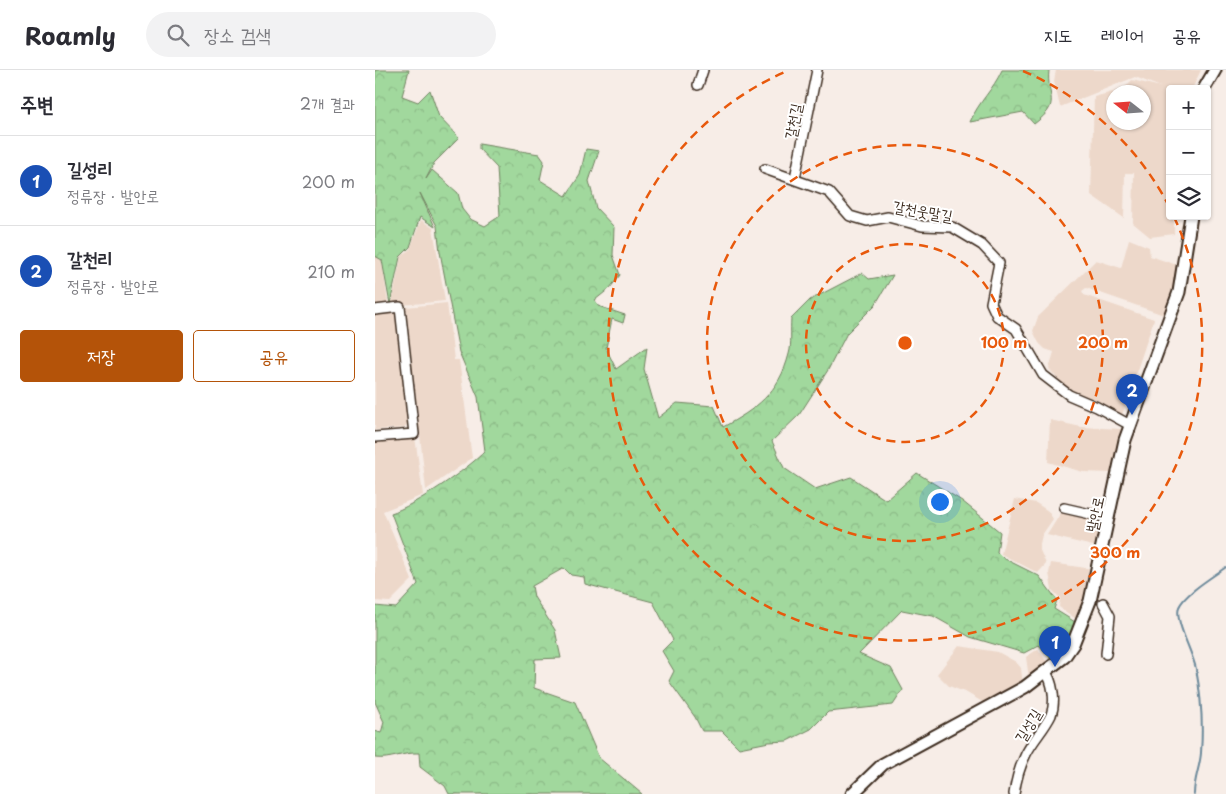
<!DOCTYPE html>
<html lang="ko">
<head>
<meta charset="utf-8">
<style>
  body { margin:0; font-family:"Playpen Sans","Poor Story",sans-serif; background:#f2f2f3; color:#2b2b33 }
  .controls { position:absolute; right:15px; top:15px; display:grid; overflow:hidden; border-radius:5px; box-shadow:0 1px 4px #0004 }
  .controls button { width:45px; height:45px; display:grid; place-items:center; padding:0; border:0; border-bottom:1px solid #e1e1e2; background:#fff; color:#2b2b33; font:25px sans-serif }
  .compass { position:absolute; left:731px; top:15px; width:45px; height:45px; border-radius:50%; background:#fff; box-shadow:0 1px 4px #0004; rotate:287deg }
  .you { position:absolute; left:564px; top:431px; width:18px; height:18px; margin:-12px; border:4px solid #fff; border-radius:50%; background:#1a73e8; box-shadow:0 0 0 8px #1a73e833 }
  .badge { display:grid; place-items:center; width:32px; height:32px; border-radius:50%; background:#b45309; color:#fff; font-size:16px; font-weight:700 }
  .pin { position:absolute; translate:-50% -41px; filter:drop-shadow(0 1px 2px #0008) }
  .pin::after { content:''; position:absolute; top:26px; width:18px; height:15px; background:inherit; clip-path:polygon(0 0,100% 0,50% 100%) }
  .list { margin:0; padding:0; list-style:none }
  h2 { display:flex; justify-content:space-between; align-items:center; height:65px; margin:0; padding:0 20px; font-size:21px }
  h2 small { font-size:16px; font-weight:400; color:#7c7c81 }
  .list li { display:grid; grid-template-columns:32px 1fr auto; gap:15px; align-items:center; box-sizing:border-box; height:90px; padding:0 20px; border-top:1px solid #e1e1e2 }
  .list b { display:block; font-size:19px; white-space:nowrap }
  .list p { margin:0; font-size:16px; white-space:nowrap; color:#7c7c81 }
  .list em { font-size:16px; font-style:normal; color:#7c7c81 }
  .actions { display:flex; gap:10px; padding:15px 20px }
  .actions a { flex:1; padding:11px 0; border:1px solid #b45309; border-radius:5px; text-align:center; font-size:18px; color:#b45309 }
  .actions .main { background:#b45309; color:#fff }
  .icon { flex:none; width:28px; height:28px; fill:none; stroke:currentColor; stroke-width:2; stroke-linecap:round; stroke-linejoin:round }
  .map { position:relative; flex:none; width:851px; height:724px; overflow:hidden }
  header { display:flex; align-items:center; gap:30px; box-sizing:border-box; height:70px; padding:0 25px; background:#fff; border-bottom:1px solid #e1e1e2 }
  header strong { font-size:24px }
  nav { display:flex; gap:28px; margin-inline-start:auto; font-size:18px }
  .search { width:350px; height:45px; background:#f2f2f3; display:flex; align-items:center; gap:12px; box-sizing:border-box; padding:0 18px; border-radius:28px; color:#7c7c81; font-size:19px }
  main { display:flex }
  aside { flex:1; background:#fff }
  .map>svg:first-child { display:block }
</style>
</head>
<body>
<header>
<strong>Roamly</strong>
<div class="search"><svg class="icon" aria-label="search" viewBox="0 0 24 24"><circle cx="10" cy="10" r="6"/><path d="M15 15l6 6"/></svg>장소 검색</div>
<nav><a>지도</a><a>레이어</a><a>공유</a></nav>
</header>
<main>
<aside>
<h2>주변<small>2개 결과</small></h2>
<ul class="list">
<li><span class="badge" style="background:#1a4fb4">1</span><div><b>길성리</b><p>정류장 · 발안로</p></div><em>200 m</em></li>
<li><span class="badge" style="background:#1a4fb4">2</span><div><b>갈천리</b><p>정류장 · 발안로</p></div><em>210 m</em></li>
</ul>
<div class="actions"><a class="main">저장</a><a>공유</a></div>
</aside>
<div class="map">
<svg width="851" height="724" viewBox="0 0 851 724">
  <defs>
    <pattern id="forest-crowns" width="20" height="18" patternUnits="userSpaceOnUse" patternTransform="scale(1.25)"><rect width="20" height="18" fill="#a1d89d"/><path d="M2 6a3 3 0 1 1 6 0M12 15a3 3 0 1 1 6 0" fill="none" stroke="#8cba87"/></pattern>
  </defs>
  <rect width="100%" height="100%" fill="#f7ede7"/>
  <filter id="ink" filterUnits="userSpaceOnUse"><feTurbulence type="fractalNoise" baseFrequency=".02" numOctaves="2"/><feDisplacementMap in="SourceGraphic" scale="10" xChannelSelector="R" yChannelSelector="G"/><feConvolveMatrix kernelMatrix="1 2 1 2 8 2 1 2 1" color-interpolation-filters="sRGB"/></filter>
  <g filter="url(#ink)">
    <g fill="#edd8ca" fill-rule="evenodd">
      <path d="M681,0H826L817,19H795V146H799V164L775,167L758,153L759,103H750L749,148L716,125L719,27L748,19L757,10L786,17L760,7L685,37L679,11ZM738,22H768V52H738Z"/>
      <polygon points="46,150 58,158 70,231 16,236 26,187 35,179"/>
      <polygon points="754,169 774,177 775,186 805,196 789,245 711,218 707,221 709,225 779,249 746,348 691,318 674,299 679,282 670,279 664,273 658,261 663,247 721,190 746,198"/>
      <polygon points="0,186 7,190 13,234 0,236"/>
      <polygon points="72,233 79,290 84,290 97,388 51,420 31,237"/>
      <polygon points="20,243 25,248 35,351 29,358 0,360 0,245"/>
      <polygon points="675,350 706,357 747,359 737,403 708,402 673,392"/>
      <polygon points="40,367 48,425 8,441 37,510 15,532 0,531 0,369"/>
      <polygon points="640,429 661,433 673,441 678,449 667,465 664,478 671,494 663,503 626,484"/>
      <polygon points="687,441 727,452 722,477 672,465"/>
      <polygon points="676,493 718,499 704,551 684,537 685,528 677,520 674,503"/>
      <polygon points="584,576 623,582 641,592 646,598 648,616 611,634 592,623 574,616 562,604"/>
      <polygon points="663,579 673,594 654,609 651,587"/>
    </g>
    <g fill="url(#forest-crowns)" stroke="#6e815e">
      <path d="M0,0H34L27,26L43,32L55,20L64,47L84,68L59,93L51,109L57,100L83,123L87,139L95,149L110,156L125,146L122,98L104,79V74L164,84L169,91L165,110L191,126L205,105L211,79L224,81L214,111L221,138L239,157L238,185L245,205L235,218L220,230L223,236L250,245L248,253L237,249L231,278L241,299L272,277L269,299L283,348L302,333L339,336L348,357C381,339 404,323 414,284C417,274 415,260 416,249L435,230L487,203L494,209L518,205L500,235L472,263L453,300L424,345L397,371L409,398L440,419L476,407L511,430L542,403L587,431L625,462L622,482L628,488L664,506L682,530L679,539L700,552L694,568L675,588L664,575L649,583L595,567L558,546L527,540L484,584L516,598L528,620L518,635L453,642L436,659L412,671L394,672L364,678L347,661H327L320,647L294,611L299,601L287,581L298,570L278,532L210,514L209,507L196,505L189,498L157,516L159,527L180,560L186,588L160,589L159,618L200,632L224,688L267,724H74L70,716L45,697L44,683C28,682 16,690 0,688V661L6,663L9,652L0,632V536L21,538L43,514L16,443C39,436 93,399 110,381L103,327L84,282L65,182L62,156L45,123L60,157L45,147L35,177L25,187L15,234L7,190L0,186Z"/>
      <path d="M627,0H674C671,29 688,32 659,54L648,42L595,52C604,31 618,20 627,0Z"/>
    </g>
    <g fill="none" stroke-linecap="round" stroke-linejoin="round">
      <path stroke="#6d8a9b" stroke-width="2" d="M819,724C819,709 825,697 826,683C828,656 826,625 821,599C818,583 799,550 804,537C810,523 839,506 851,497"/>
      <g stroke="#3b2a1e" stroke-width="12">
        <g id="minor">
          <polyline points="323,15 328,0"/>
          <polyline points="390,99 454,122 475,146 492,151 513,147 547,156 577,157 607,175 624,193 616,233 622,246 641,259 668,305 694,325 722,337 755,355"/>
          <polyline points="420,108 442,0"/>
          <polyline points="0,240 25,237 39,364 0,367"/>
          <polyline points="689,438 733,448"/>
          <polyline points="728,533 735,546 731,584"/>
          <path d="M639,724C641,710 645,696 651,684C658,670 670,658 676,645C681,632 678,611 670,601"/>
        </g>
      </g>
      <g stroke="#3b2a1e" stroke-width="15">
        <g id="major">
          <polyline points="829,19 840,0"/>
          <polyline points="477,724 508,694 650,617 689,587 698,574 715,531 750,370 804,222 816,146"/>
        </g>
      </g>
      <use href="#minor" stroke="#fff" stroke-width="9"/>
      <use href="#major" stroke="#fff" stroke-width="11"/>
    </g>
  </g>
  <g fill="none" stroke="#e8590c" stroke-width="2.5" stroke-dasharray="9 6">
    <circle cx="530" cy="273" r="99"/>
    <circle cx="530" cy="273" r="198"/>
    <path d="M648 1A297 297 0 0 1 795 138M799 147A297 297 0 1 1 412 1"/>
  </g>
  <g text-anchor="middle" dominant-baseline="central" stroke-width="4" stroke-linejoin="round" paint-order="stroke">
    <g font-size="15" fill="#3b2a1e" stroke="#fff">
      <text transform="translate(417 51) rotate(-79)">갈천길</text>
      <text transform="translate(548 140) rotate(10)">갈천웃말길</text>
      <text transform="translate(719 444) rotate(-78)">발안로</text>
      <text transform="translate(652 655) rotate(-59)">길성길</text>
    </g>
  </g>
  <circle cx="530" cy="273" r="8" fill="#e8590c" stroke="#fff" stroke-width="2.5"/>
  <g font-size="15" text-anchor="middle" font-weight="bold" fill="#e8590c" stroke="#fff" stroke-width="4" stroke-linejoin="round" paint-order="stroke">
    <text x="629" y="278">100 m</text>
    <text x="728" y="278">200 m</text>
    <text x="740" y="488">300 m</text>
  </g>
</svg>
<div class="controls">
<button>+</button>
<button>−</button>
<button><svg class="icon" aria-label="layers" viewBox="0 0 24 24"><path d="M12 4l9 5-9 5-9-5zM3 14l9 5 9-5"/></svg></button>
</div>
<svg class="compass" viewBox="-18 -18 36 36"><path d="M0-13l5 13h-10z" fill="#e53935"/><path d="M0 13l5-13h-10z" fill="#7c7c81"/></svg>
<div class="you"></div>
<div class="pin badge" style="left:680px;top:597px;background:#1a4fb4">1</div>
<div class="pin badge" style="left:757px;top:345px;background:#1a4fb4">2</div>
</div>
</main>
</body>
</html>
